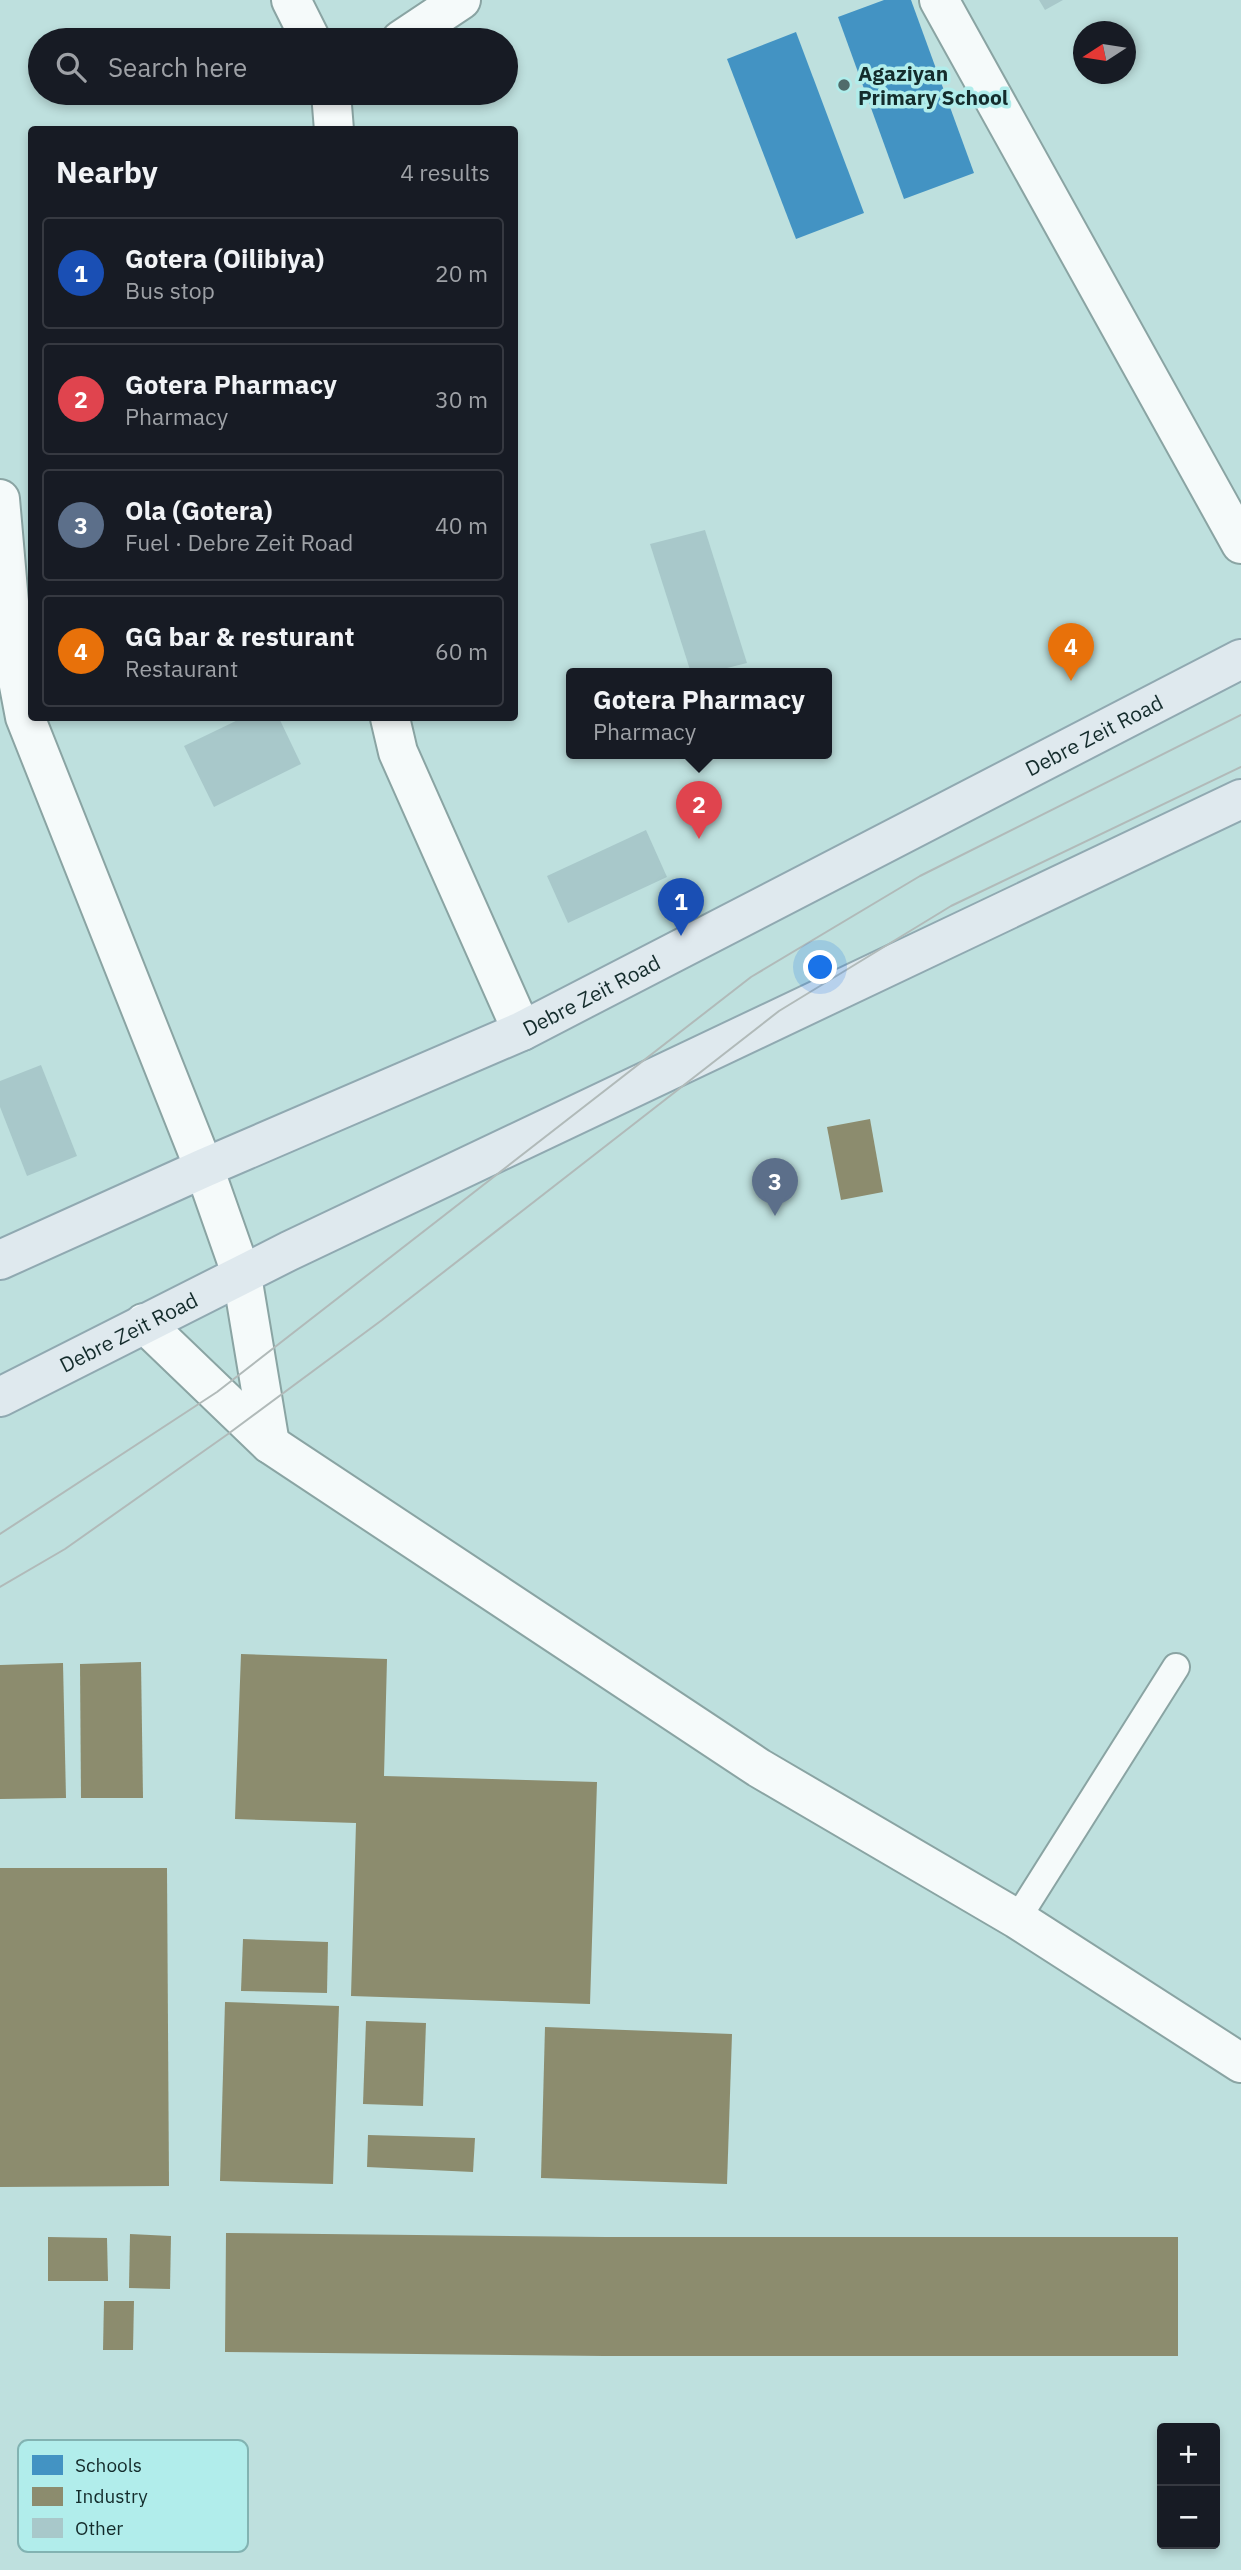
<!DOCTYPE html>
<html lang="en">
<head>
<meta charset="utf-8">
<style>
  body { margin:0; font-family:"IBM Plex Sans",sans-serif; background:#242831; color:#f1f3f6 }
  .controls { position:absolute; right:21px; bottom:21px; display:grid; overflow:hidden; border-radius:7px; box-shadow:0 4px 10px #0003 }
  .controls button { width:63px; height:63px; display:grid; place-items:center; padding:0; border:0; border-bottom:2px solid #363941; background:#171b24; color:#f1f3f6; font:35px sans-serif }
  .compass { position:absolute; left:1073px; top:21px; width:63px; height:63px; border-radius:50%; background:#171b24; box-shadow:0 4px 10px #0003; rotate:258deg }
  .you { position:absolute; left:821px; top:968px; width:24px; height:24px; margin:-18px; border:5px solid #fff; border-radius:50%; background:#1a73e8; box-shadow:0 0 0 10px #1a73e833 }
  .badge { display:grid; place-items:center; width:46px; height:46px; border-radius:50%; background:#b45309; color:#fff; font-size:23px; font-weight:700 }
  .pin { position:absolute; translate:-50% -58px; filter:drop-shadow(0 2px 4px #0008) }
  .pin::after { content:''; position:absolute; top:37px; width:24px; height:21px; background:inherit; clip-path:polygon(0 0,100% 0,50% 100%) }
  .popup { position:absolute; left:566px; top:668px; width:266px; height:91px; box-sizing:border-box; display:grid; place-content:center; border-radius:7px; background:#171b24; filter:drop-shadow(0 2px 5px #0005); font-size:23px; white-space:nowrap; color:#9ea1a6 }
  .popup b { font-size:26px; color:#f1f3f6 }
  .popup::after { content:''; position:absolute; left:50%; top:100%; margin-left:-14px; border:14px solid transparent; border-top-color:#171b24 }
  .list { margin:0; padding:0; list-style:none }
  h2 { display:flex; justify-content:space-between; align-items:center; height:91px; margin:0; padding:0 28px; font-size:30px }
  h2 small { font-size:23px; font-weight:400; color:#9ea1a6 }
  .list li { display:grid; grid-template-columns:46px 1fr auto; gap:21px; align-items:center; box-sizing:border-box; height:112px; margin:0 14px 14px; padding:0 14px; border:2px solid #363941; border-radius:7px }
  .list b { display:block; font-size:26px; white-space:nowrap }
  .list p { margin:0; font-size:23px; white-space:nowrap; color:#9ea1a6 }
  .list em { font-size:23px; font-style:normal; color:#9ea1a6 }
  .icon { flex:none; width:38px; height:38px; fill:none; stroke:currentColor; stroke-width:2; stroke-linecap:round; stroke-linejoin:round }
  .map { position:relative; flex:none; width:1241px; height:2570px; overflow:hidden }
  .search { position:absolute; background:#171b24; box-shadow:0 4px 10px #0003; left:28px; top:28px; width:490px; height:77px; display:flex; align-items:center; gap:18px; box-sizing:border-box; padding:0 24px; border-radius:38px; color:#9ea1a6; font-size:26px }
  .panel { position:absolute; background:#171b24; box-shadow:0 4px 10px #0003; left:28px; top:126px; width:490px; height:595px; border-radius:7px }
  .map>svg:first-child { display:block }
</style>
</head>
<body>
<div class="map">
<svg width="1241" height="2570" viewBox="0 0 1241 2570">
  <rect width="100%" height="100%" fill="#bee0de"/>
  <g fill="#4393c3">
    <polygon points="884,0 911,0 974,173 904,199 838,17"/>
    <polygon points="796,32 864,213 796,239 727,59"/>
  </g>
  <g fill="#8c8c6e">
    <polygon points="870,1119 883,1192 841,1200 827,1127"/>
    <polygon points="241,1654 387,1659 384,1776 597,1782 590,2004 351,1996 356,1823 235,1819"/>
    <polygon points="141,1662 143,1798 81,1798 80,1664"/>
    <polygon points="63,1663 66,1798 0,1799 0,1665"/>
    <polygon points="0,1868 167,1868 169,2186 0,2187"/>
    <polygon points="243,1939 328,1942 327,1993 241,1991"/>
    <polygon points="225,2002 339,2006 333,2184 220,2181"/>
    <polygon points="366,2021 426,2023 423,2106 363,2104"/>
    <polygon points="545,2027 732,2034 727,2184 541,2178"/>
    <polygon points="368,2135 475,2138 473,2172 367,2167"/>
    <polygon points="226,2233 605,2237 1178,2237 1178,2356 604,2356 225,2352"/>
    <polygon points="130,2234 171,2236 170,2289 129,2288"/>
    <polygon points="48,2237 107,2238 108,2281 48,2281"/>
    <polygon points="104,2301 134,2301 133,2350 103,2350"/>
  </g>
  <g fill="#a8c8ca">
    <polygon points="1039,0 1063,0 1045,10"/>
    <polygon points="705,530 747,663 707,673 691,673 650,544"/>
    <polygon points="242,718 279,718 301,764 214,807 184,746"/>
    <polygon points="646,830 667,877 568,923 547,876"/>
    <polygon points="41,1065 77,1156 27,1176 0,1107 0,1081"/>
  </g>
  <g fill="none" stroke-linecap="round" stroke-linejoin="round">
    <g stroke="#8aa4a3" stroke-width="30">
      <polyline id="lane" points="1017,1919 1176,1667"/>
    </g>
    <g stroke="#8aa4a3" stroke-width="42">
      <g id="street">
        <polyline points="291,0 311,40"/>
        <polyline points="939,0 1241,544"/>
        <polyline points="401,40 461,0"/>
        <polyline points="331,93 334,130"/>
        <polyline points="0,499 14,659 25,717 204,1168 242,1276 270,1444"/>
        <polyline points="390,718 398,752 522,1031"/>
        <polyline points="144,1323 270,1444 759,1768 1017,1919 1241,2063"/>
      </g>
    </g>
    <g stroke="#90a9b1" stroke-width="42">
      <g id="primary">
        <path id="s1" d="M0,1260L204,1168L522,1031L1241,659"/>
        <path id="s2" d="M0,1397L289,1251L1241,799"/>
      </g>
    </g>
    <use href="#lane" stroke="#f5fafa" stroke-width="26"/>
    <use href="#street" stroke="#f5fafa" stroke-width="38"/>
    <use href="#primary" stroke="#dfe9ee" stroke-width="38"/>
    <g stroke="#b1bab9" stroke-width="2">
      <polyline points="0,1534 217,1392 751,977 920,876 1241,715"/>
      <polyline points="0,1587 65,1549 228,1434 382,1320 779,1011 951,906 1241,767"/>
    </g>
  </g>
  <circle fill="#506b6a" stroke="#b1edeb" stroke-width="2.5" cx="844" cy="85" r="7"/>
  <g text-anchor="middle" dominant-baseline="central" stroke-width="7" stroke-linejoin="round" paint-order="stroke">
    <g font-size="21" font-weight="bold" fill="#142c2c" stroke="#b1edeb" text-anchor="start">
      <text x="858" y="73">Agaziyan<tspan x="858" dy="24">Primary School</tspan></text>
    </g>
    <g font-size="21" fill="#142c2c" stroke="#b1edeb">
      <text stroke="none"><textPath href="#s1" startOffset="1214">Debre Zeit Road</textPath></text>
      <text stroke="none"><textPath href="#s1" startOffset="648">Debre Zeit Road</textPath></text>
      <text stroke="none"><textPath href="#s2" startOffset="144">Debre Zeit Road</textPath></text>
    </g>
  </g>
  <rect x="18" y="2440" width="230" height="112" rx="10" fill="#b1edeb" stroke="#82b3b2" stroke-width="2"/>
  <rect x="32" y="2455" width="31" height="20" fill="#4393c3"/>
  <rect x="32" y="2487" width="31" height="19" fill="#8c8c6e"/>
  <rect x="32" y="2518" width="31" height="20" fill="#a8c8ca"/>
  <g font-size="19" fill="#142c2c">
    <text x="75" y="2472">Schools</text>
    <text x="75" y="2503">Industry</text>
    <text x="75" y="2535">Other</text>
  </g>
</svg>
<div class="controls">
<button>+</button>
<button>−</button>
</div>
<svg class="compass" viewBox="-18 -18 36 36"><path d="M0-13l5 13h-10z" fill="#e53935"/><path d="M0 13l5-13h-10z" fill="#9ea1a6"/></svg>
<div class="you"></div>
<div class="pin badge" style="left:681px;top:936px;background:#1a4fb4">1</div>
<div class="pin badge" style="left:699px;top:839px;background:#e0444e">2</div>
<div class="popup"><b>Gotera Pharmacy</b>Pharmacy</div>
<div class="pin badge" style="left:775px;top:1216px;background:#5c6f8a">3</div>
<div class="pin badge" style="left:1071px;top:681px;background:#e8710a">4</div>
<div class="search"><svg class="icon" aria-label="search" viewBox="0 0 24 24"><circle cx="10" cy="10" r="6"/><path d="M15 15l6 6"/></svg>Search here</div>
<section class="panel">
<h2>Nearby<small>4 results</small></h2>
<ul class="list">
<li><span class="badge" style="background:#1a4fb4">1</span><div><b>Gotera (Oilibiya)</b><p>Bus stop</p></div><em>20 m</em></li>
<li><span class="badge" style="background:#e0444e">2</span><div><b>Gotera Pharmacy</b><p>Pharmacy</p></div><em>30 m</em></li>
<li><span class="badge" style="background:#5c6f8a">3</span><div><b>Ola (Gotera)</b><p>Fuel · Debre Zeit Road</p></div><em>40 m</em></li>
<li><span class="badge" style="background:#e8710a">4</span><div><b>GG bar &amp; resturant</b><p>Restaurant</p></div><em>60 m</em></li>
</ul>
</section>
</div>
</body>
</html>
